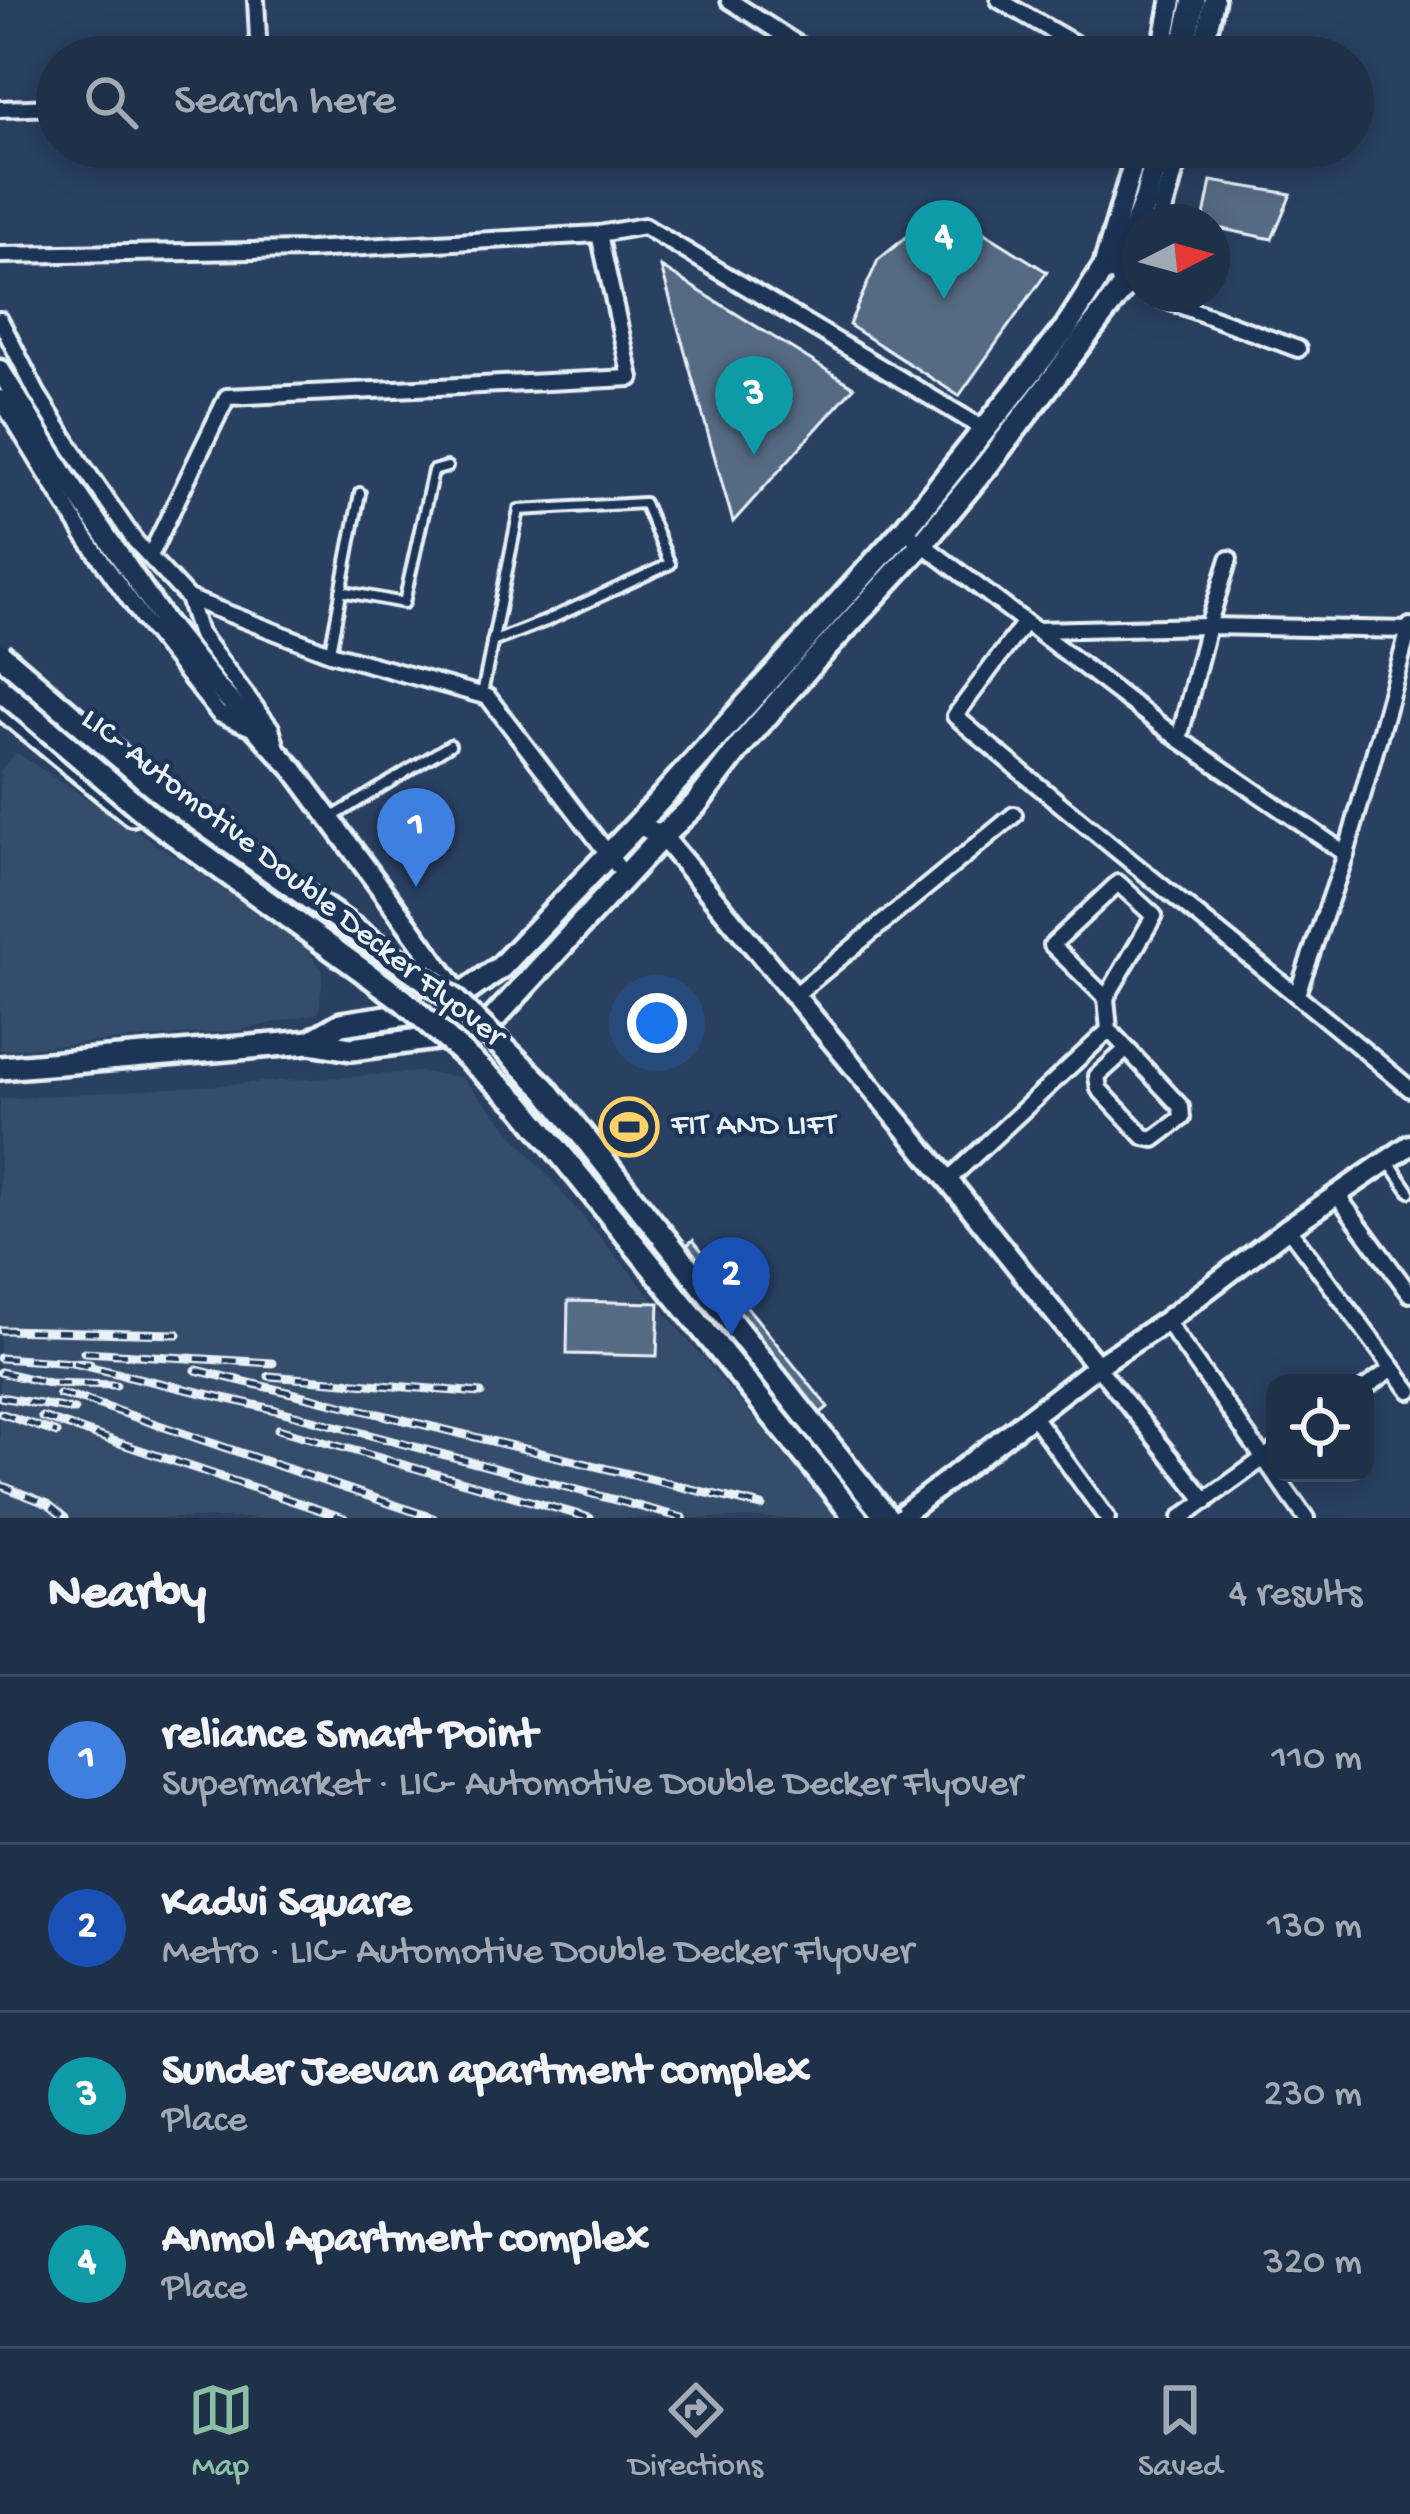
<!DOCTYPE html>
<html lang="en">
<head>
<meta charset="utf-8">
<style>
  body { margin:0; font-family:"Gochi Hand",sans-serif; background:#273850; color:#f1f3f6 }
  .controls { position:absolute; right:36px; bottom:36px; display:grid; overflow:hidden; border-radius:24px; box-shadow:0 6px 30px #0003 }
  .controls button { width:108px; height:108px; display:grid; place-items:center; padding:0; border:0; border-bottom:3px solid #3c4b61; background:#1f3049; color:#f1f3f6; font:60px sans-serif }
  .compass { position:absolute; left:1122px; top:204px; width:108px; height:108px; border-radius:50%; background:#1f3049; box-shadow:0 6px 30px #0003; rotate:84deg }
  .you { position:absolute; left:657px; top:1023px; width:42px; height:42px; margin:-30px; border:9px solid #fff; border-radius:50%; background:#1a73e8; box-shadow:0 0 0 18px #1a73e833 }
  .badge { display:grid; place-items:center; width:78px; height:78px; border-radius:50%; background:#8abfa5; color:#fff; font-size:39px; font-weight:700 }
  .pin { position:absolute; translate:-50% -99px; filter:drop-shadow(0 3px 6px #0008) }
  .pin::after { content:''; position:absolute; top:63px; width:42px; height:36px; background:inherit; clip-path:polygon(0 0,100% 0,50% 100%) }
  .list { margin:0; padding:0; list-style:none }
  h2 { display:flex; justify-content:space-between; align-items:center; height:156px; margin:0; padding:0 48px; font-size:51px }
  h2 small { font-size:39px; font-weight:400; color:#a1a9b4 }
  .list li { display:grid; grid-template-columns:78px 1fr auto; gap:36px; align-items:center; box-sizing:border-box; height:168px; padding:0 48px; border-top:3px solid #3c4b61 }
  .list b { display:block; font-size:45px; white-space:nowrap }
  .list p { margin:0; font-size:39px; white-space:nowrap; color:#a1a9b4 }
  .list em { font-size:39px; font-style:normal; color:#a1a9b4 }
  .icon { flex:none; width:66px; height:66px; fill:none; stroke:currentColor; stroke-width:2; stroke-linecap:round; stroke-linejoin:round }
  .map { position:relative; flex:none; width:1410px; height:1518px; overflow:hidden }
  .search { position:absolute; background:#1f3049; box-shadow:0 6px 30px #0003; left:36px; right:36px; top:36px; height:132px; display:flex; align-items:center; gap:30px; box-sizing:border-box; padding:0 42px; border-radius:66px; color:#a1a9b4; font-size:45px }
  .sheet { height:828px; background:#1f3049 }
  nav { display:flex; justify-content:space-around; align-items:center; box-sizing:border-box; height:168px; border-top:3px solid #3c4b61; background:#1f3049; font-size:33px; color:#a1a9b4 }
  nav a { display:grid; justify-items:center; gap:6px }
  nav .on { color:#8abfa5 }
  .map>svg:first-child { display:block }
</style>
</head>
<body>
<div class="map">
<svg width="1410" height="1518" viewBox="0 0 1410 1518">
  <rect width="100%" height="100%" fill="#294061"/>
  <filter id="ink" filterUnits="userSpaceOnUse"><feTurbulence type="fractalNoise" baseFrequency=".00833" numOctaves="2"/><feDisplacementMap in="SourceGraphic" scale="24" xChannelSelector="R" yChannelSelector="G"/><feConvolveMatrix kernelMatrix="1 2 1 2 8 2 1 2 1" color-interpolation-filters="sRGB"/></filter>
  <g filter="url(#ink)">
    <g fill="#364d6b">
      <polygon points="17,753 296,936 323,971 319,1013 240,1030 0,1050 0,770"/>
      <polygon points="420,1072 461,1077 491,1109 839,1518 0,1518 0,1099"/>
    </g>
    <g fill="#556a83" stroke="#e8f1f8" stroke-width="3">
      <polygon points="1211,181 1291,194 1272,239 1212,227 1212,222 1203,222"/>
      <polygon points="943,207 1047,272 959,396 849,325 878,260"/>
      <polygon points="661,267 854,387 733,522"/>
      <polygon points="693,1240 828,1407 785,1443 650,1276"/>
      <polygon points="568,1301 659,1303 657,1356 567,1354"/>
    </g>
    <g fill="none" stroke-linecap="round" stroke-linejoin="round">
      <g stroke="#e8f1f8" stroke-width="16">
        <g id="service">
          <polyline points="341,591 404,603 433,471 447,467"/>
          <polyline points="330,651 360,493"/>
          <polyline points="482,694 519,510 644,503 670,564 546,621 492,642"/>
          <polyline points="331,818 450,745"/>
          <polyline points="1389,1162 1410,1192"/>
        </g>
      </g>
      <g stroke="#e8f1f8" stroke-width="22">
        <g id="minor">
          <polyline points="256,0 259,57"/>
          <polyline points="729,0 813,54"/>
          <polyline points="999,0 1098,57"/>
          <polyline points="0,109 57,107"/>
          <polyline points="0,255 309,250 599,234 644,226 984,429"/>
          <polyline points="1149,294 1298,349"/>
          <polyline points="0,320 37,393 81,463 135,541 188,598 199,633 271,728 278,751"/>
          <polyline points="0,398 85,537 144,620 219,714 252,728"/>
          <polyline points="904,530 1179,739 1346,854 1410,626"/>
          <polyline points="150,556 227,397 631,378 599,234"/>
          <polyline points="188,598 330,653 488,697 625,876"/>
          <path d="M1025,622L955,716C1104,844 1260,962 1410,1089"/>
          <polyline points="1036,630 1208,626 1410,630"/>
          <polyline points="1179,739 1208,626 1229,559"/>
          <polyline points="1297,994 1346,854"/>
          <polyline points="795,995 1014,815"/>
          <polyline points="1106,998 1154,916 1118,883 1052,945 1106,998 1109,1030 1127,1049 1097,1076 1099,1089 1144,1137 1154,1139 1182,1118 1181,1107 1127,1049"/>
          <polyline points="948,1180 1109,1030"/>
          <polyline points="1337,1195 1410,1294"/>
          <polyline points="1288,1228 1410,1391"/>
          <polyline points="1166,1321 1306,1518"/>
          <polyline points="1097,1366 1206,1501"/>
          <polyline points="1365,1388 1393,1368"/>
          <polyline points="1033,1416 1107,1518"/>
          <polyline points="1181,1518 1275,1450"/>
        </g>
      </g>
      <g stroke="#e8f1f8" stroke-width="27">
        <g id="tertiary">
          <polyline points="1161,57 1172,0"/>
          <polyline points="1201,57 1214,0"/>
          <polyline points="1159,222 1180,147"/>
          <polyline points="1102,271 1138,147"/>
          <polyline points="1125,285 1140,262"/>
          <polyline points="0,370 65,476 165,622 216,686 294,770 460,996"/>
          <polyline points="638,824 662,836 948,1180 1097,1366"/>
          <polyline points="898,1518 1097,1366 1166,1321 1288,1228 1410,1145"/>
        </g>
      </g>
      <g stroke="#e8f1f8" stroke-width="30">
        <g id="secondary">
          <polyline points="1181,57 1194,0"/>
          <polyline points="0,706 132,814"/>
          <polyline points="310,1042 341,1024 407,1014 460,996 501,967 638,824 904,530 1066,328 1102,271 1118,268"/>
          <polyline points="0,1068 310,1042 351,1049 436,1038 489,1024 662,836 696,804 742,744 808,668 922,544 988,464 1125,285 1118,268 1145,202 1159,147"/>
        </g>
      </g>
      <use href="#service" stroke="#1d3557" stroke-width="8"/>
      <use href="#minor" stroke="#1d3557" stroke-width="14"/>
      <use href="#tertiary" stroke="#1d3557" stroke-width="18"/>
      <use href="#secondary" stroke="#1d3557" stroke-width="21"/>
      <g stroke="#e8f1f8" stroke-width="9">
        <g id="rail">
          <polyline points="0,662 115,764 212,841 435,996 516,1067 881,1518"/>
          <polyline points="0,1330 178,1334"/>
          <polyline points="84,1352 273,1363"/>
          <polyline points="0,1358 90,1364"/>
          <polyline points="73,1363 276,1410 683,1518"/>
          <polyline points="196,1370 762,1506"/>
          <polyline points="0,1372 49,1383 116,1385"/>
          <polyline points="269,1376 481,1393"/>
          <polyline points="59,1394 85,1400 433,1518"/>
          <polyline points="0,1397 74,1410"/>
          <polyline points="0,1413 57,1433"/>
          <polyline points="42,1417 344,1518"/>
          <polyline points="278,1429 590,1518"/>
          <polyline points="0,1485 48,1504 65,1518"/>
        </g>
      </g>
      <use href="#rail" stroke="#1d3557" stroke-width="4.5" stroke-dasharray="14" stroke-linecap="butt"/>
      <g stroke="#e8f1f8" stroke-width="30" stroke-linecap="butt">
        <g id="primary-bridge">
          <polyline points="0,654 169,799 453,999 545,1088 887,1518"/>
          <polyline points="0,689 153,819 403,1000 521,1105 856,1518"/>
        </g>
      </g>
      <use href="#primary-bridge" stroke="#1d3557" stroke-width="21"/>
    </g>
  </g>
  <defs>
    <g id="stadium-ring" transform="scale(3)"><circle r="9.5" fill="#1d3557" stroke="#ffd166" stroke-width="1.5"/><path d="M0-5a6.5 5 0 1 0 0 10a6.5 5 0 1 0 0-10ZM-3.5-1.8h7v3.6h-7Z" fill="#ffd166"/></g>
  </defs>
  <g fill-rule="evenodd">
    <use href="#stadium-ring" x="629" y="1127"/>
  </g>
  <g text-anchor="middle" dominant-baseline="central" stroke-width="9" stroke-linejoin="round" paint-order="stroke">
    <g font-size="33" fill="#e8f1f8" stroke="#1d3557">
      <text transform="translate(292 879) rotate(38)">LIC- Automotive Double Decker Flyover</text>
    </g>
    <g font-size="33" fill="#e8f1f8" stroke="#1d3557" text-anchor="start">
      <text x="671" y="1127">FIT AND LIFT</text>
    </g>
  </g>
</svg>
<div class="controls">
<button><svg class="icon" aria-label="locate" viewBox="0 0 24 24"><circle cx="12" cy="12" r="6"/><path d="M12 2v4M12 18v4M2 12h4M18 12h4"/></svg></button>
</div>
<svg class="compass" viewBox="-18 -18 36 36"><path d="M0-13l5 13h-10z" fill="#e53935"/><path d="M0 13l5-13h-10z" fill="#a1a9b4"/></svg>
<div class="you"></div>
<div class="pin badge" style="left:416px;top:887px;background:#3f7fe0">1</div>
<div class="pin badge" style="left:731px;top:1336px;background:#1a4fb4">2</div>
<div class="pin badge" style="left:754px;top:455px;background:#0f9aa8">3</div>
<div class="pin badge" style="left:944px;top:299px;background:#0f9aa8">4</div>
<div class="search"><svg class="icon" aria-label="search" viewBox="0 0 24 24"><circle cx="10" cy="10" r="6"/><path d="M15 15l6 6"/></svg>Search here</div>
</div>
<section class="sheet">
<h2>Nearby<small>4 results</small></h2>
<ul class="list">
<li><span class="badge" style="background:#3f7fe0">1</span><div><b>reliance Smart Point</b><p>Supermarket · LIC- Automotive Double Decker Flyover</p></div><em>110 m</em></li>
<li><span class="badge" style="background:#1a4fb4">2</span><div><b>Kadvi Square</b><p>Metro · LIC- Automotive Double Decker Flyover</p></div><em>130 m</em></li>
<li><span class="badge" style="background:#0f9aa8">3</span><div><b>Sunder Jeevan apartment complex</b><p>Place</p></div><em>230 m</em></li>
<li><span class="badge" style="background:#0f9aa8">4</span><div><b>Anmol Apartment complex</b><p>Place</p></div><em>320 m</em></li>
</ul>
</section>
<nav>
<a class="on"><svg class="icon" aria-label="map" viewBox="0 0 24 24"><path d="M3 6l6-2 6 2 6-2v14l-6 2-6-2-6 2zM9 4v14M15 6v14"/></svg>Map</a>
<a><svg class="icon" aria-label="directions" viewBox="0 0 24 24"><path d="M12 3l9 9-9 9-9-9zM9 14v-3h6M13 9l2 2-2 2"/></svg>Directions</a>
<a><svg class="icon" aria-label="saved" viewBox="0 0 24 24"><path d="M7 4h10v16l-5-4-5 4z"/></svg>Saved</a>
</nav>
</body>
</html>
